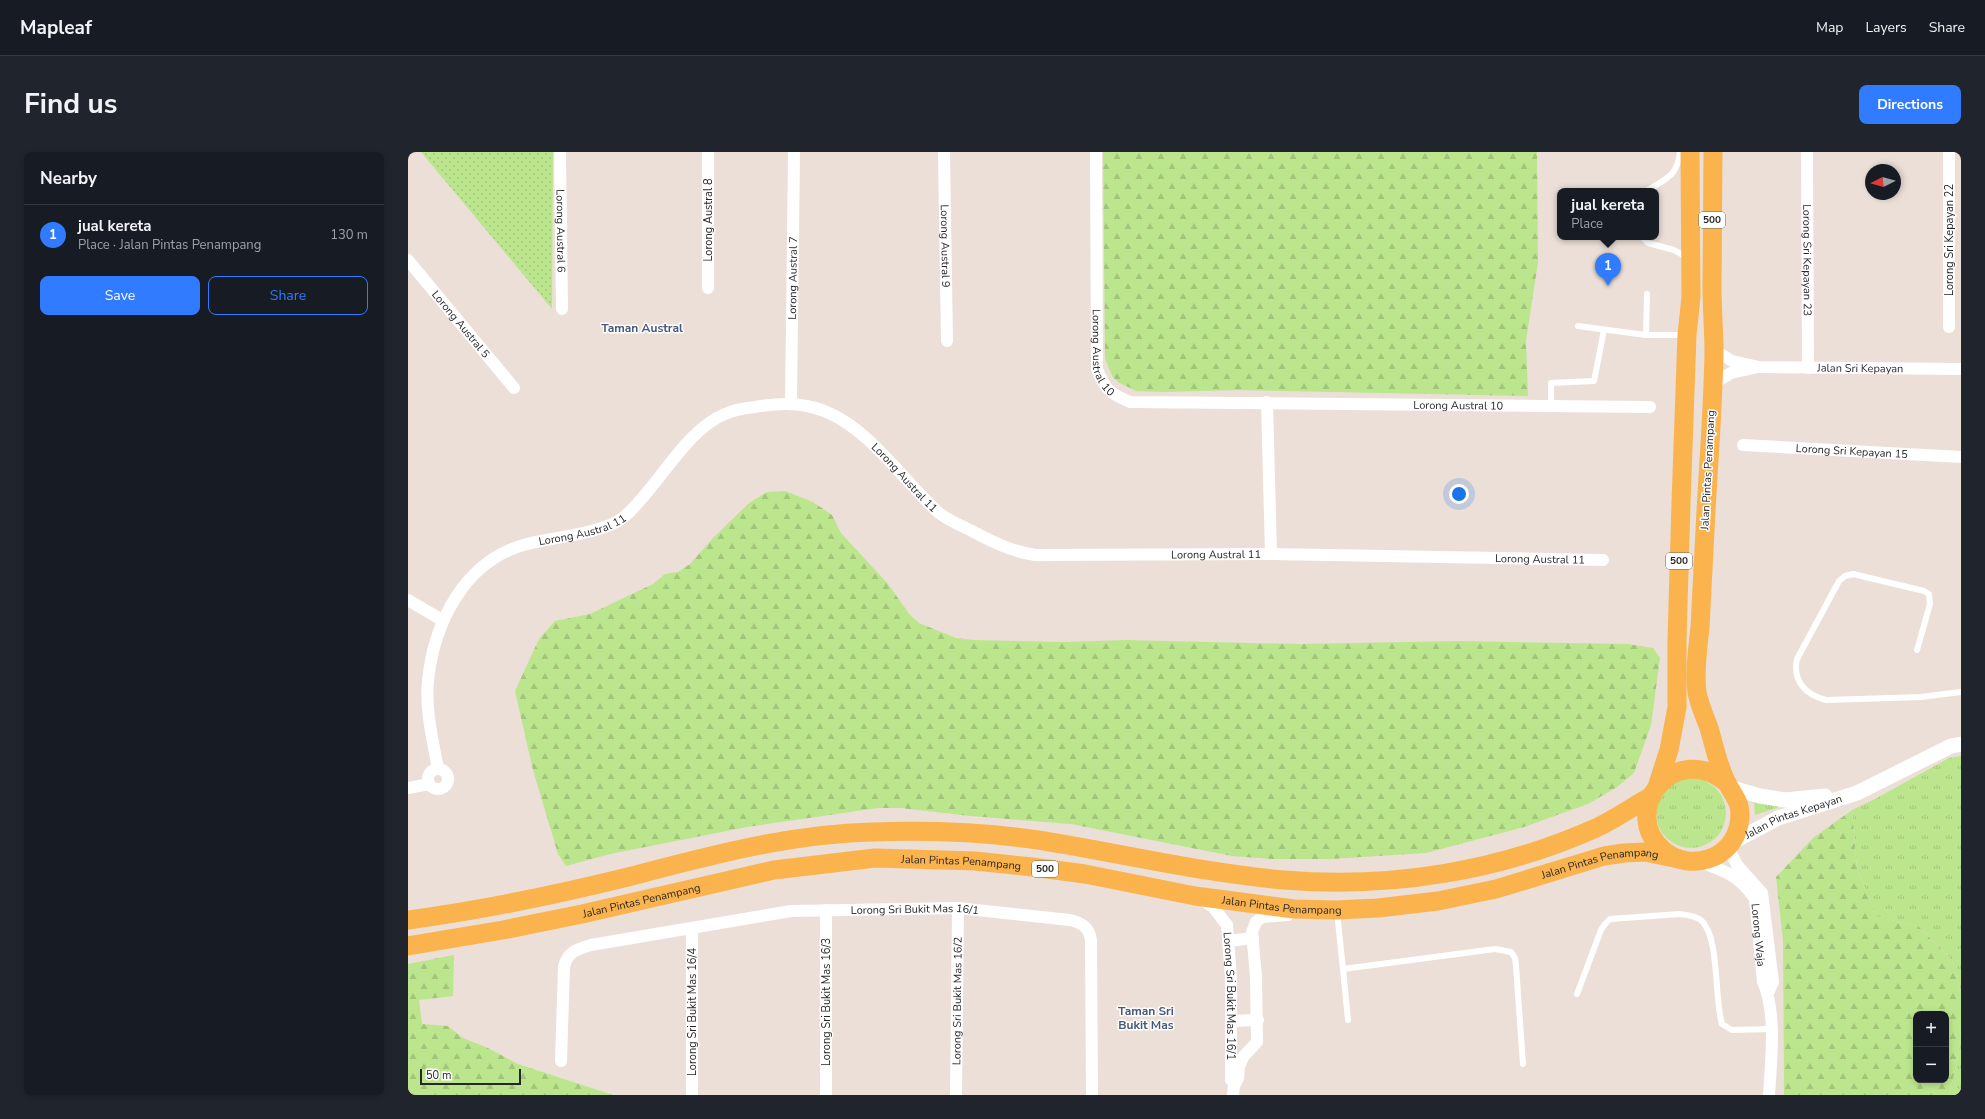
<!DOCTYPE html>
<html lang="en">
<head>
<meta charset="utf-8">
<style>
  body { margin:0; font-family:"Nunito Sans",sans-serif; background:#20242c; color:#f1f3f6 }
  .controls { position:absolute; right:12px; bottom:12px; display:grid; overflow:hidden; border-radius:8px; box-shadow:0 2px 6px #0003 }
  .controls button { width:36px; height:36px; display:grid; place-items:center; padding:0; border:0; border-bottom:1px solid #363941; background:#171b24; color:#f1f3f6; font:20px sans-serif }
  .compass { position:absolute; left:1457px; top:12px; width:36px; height:36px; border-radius:50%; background:#171b24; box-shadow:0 2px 6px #0003; rotate:264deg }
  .scale { position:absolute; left:12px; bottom:10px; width:101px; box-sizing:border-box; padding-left:4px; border:2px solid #272727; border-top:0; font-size:11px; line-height:14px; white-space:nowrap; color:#272727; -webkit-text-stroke:3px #fff; paint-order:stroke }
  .you { position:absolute; left:1051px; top:342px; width:14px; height:14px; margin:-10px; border:3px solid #fff; border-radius:50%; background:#1a73e8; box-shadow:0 0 0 6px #1a73e833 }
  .badge { display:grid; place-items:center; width:26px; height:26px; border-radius:50%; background:#307bff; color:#fff; font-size:13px; font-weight:700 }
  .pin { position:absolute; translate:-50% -33px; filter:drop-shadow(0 1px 2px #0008) }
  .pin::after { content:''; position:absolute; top:21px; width:14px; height:12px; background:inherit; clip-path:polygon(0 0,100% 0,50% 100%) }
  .popup { position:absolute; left:1149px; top:36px; width:102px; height:52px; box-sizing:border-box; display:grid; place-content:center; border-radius:8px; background:#171b24; filter:drop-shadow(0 1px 3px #0005); font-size:13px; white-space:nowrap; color:#9ea1a6 }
  .popup b { font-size:15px; color:#f1f3f6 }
  .popup::after { content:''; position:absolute; left:50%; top:100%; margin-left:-8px; border:8px solid transparent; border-top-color:#171b24 }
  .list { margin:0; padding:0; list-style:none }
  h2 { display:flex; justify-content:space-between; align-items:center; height:52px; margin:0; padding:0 16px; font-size:17px }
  h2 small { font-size:13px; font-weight:400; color:#9ea1a6 }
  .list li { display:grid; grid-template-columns:26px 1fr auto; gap:12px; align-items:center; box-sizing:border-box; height:60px; padding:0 16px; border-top:1px solid #363941 }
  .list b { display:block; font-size:15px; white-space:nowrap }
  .list p { margin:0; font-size:13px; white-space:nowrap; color:#9ea1a6 }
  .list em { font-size:13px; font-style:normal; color:#9ea1a6 }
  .actions { display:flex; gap:8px; padding:12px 16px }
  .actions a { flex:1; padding:9px 0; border:1px solid #307bff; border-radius:8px; text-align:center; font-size:14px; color:#307bff }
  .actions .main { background:#307bff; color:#fff }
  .map { position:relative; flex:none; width:1553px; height:943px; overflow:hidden; border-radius:8px }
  header { display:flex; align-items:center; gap:24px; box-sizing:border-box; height:56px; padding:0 20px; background:#171b24; border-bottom:1px solid #363941 }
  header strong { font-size:19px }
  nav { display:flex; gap:22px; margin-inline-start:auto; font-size:14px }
  .intro { display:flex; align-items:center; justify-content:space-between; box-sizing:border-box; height:96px; padding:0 24px }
  h1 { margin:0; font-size:28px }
  .button { padding:10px 18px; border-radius:8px; background:#307bff; color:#fff; font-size:14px; font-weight:700 }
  main { display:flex; gap:24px; padding:0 24px }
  aside { flex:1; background:#171b24; border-radius:8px; box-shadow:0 2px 6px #0003 }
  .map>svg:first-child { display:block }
</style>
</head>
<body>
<header>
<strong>Mapleaf</strong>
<nav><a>Map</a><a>Layers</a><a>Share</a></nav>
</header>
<div class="intro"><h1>Find us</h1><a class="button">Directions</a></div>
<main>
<aside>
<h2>Nearby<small></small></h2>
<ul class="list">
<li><span class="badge">1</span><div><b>jual kereta</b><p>Place · Jalan Pintas Penampang</p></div><em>130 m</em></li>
</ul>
<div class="actions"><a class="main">Save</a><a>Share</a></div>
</aside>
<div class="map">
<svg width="1553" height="943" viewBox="0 0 1553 943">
  <defs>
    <pattern id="grass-tufts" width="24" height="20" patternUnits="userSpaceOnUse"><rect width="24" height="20" fill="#bce68e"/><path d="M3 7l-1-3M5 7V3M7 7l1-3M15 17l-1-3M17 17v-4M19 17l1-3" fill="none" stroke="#a2c57a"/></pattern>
    <pattern id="forest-firs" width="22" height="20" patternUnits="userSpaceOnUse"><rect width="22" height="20" fill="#bce68e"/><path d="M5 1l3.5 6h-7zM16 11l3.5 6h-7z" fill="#a2c57a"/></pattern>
    <pattern id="park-dots" width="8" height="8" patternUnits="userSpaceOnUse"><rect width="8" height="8" fill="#bce68e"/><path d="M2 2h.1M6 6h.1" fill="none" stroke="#a2c57a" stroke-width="1.8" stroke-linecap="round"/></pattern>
  </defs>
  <rect width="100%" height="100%" fill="#ebdfd7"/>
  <g fill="url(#grass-tufts)">
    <polygon points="1553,604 1553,840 1544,808 1510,774 1469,765 1449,717 1444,658 1467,647 1541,606"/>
    <circle cx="1283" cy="661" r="35"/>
    <polygon points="1346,647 1371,654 1369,656 1347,663"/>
    <polygon points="1553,878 1553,943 1541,943 1549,910"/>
  </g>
  <g fill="url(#forest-firs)" fill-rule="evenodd">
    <polygon points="695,0 1129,0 1130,110 1118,189 1120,244 832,238 756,240 728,239 710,230 704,224 697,206"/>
    <polygon points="377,339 405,350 424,363 433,381 480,432 502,463 511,471 548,486 565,488 656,490 717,488 891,492 1051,489 1220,492 1245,496 1252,506 1243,573 1226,621 1209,635 1180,652 1116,675 1018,701 922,707 865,707 824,704 663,672 562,664 493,656 470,656 339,675 202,702 158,714 150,702 125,618 107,539 131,487 147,469 182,462 245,432 257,422 270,420 282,412 305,386 341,351 359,340"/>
    <path d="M1444,658L1449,717L1469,765L1510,774L1544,808L1553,840V878L1549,910L1541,943H1376L1375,789L1368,725L1405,686ZM1508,862H1538V928H1508Z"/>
    <polygon points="46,803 45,844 11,848 14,872 40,874 55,886 80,896 110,912 205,943 0,943 0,812"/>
  </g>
  <polygon fill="url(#park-dots)" points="13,0 145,0 144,157"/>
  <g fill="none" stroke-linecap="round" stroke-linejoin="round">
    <g stroke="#fff" stroke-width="6">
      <path d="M1239,39C1258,26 1269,25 1272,0"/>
      <polyline points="1234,85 1240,91 1266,98 1280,106"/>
      <polyline points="1170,174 1238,183 1276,183"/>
      <polyline points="1238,183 1239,142"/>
      <polyline points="1143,253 1143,231 1186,229 1196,178"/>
      <path d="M1509,498L1522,452L1521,442L1516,439L1445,422L1437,424L1431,429L1389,507C1384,529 1398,543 1418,548L1513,545L1553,540"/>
      <polyline points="929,760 935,817 1087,797 1103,800 1107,806 1108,814 1115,912"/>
      <polyline points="935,817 940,868"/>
      <path d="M1169,842L1193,778L1197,772L1202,767L1272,762C1279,763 1288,764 1293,768C1312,785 1306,847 1314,872L1324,878L1363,877"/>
    </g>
    <g stroke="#fff" stroke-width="12">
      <path id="s1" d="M152,0L154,157"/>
      <polyline points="300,0 300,136"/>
      <path id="s2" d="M536,0L539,189"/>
      <path id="s3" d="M688,0L689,217C696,236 702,242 722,250L1242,255"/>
      <path id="s4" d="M1399,0L1400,216"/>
      <polyline points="1541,0 1541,175"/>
      <path id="s5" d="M0,108L106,236"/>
      <path id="s6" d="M1306,198L1324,209L1351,215L1553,217"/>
      <polyline points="1304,232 1323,221 1346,216"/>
      <polyline points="859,250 863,402"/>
      <path id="s7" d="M383,251L386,0"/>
      <path id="s8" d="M1335,293L1553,305"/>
      <polyline points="0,448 34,468"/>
      <circle cx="30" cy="627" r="10"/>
      <path id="s9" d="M30,617C25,589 17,558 20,529C26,470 57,408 119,392C146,385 195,382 216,365C249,337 277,278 317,262C326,258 337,256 347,255C364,252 382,250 399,254C454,264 492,326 531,361C539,367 549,372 558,376C581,388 601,399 627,403L863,402L1195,408"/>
      <polyline points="0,636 21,632"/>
      <polyline points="1320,695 1329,713 1354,741 1365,830 1360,841"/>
      <path id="s10" d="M1291,710C1316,718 1332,724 1347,747L1355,830C1369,861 1363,909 1361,943"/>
      <path id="s11" d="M794,748L805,755L819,773L823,827V928"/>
      <polyline points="821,789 845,786"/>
      <polyline points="823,869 850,868"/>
      <path id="s12" d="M153,909L156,815C159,800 169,797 183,793L383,759L550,756L662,768C674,771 681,775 683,788L684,943"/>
      <polyline points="284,943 284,777"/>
      <polyline points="418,943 418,758"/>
      <path id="s13" d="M548,943L550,756"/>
      <polyline points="825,943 826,934 830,926 831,915 835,905 849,890 848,825 844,780 848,770 854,765 880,763 882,761"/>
    </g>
    <g stroke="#fff" stroke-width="15">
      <polyline points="1324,636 1352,644 1377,648 1417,644"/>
      <path id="s14" d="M1323,691L1370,666L1449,641L1543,594L1553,592"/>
    </g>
    <g stroke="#fab34d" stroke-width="19">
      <path d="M1305,0C1305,45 1304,90 1304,135C1304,157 1306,179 1306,201C1305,253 1301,306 1298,359C1296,398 1294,437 1292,475C1290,495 1286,521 1289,540C1291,552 1297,565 1301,576C1306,593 1310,613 1318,629C1326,646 1335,650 1331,672C1325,707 1282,721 1255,698C1211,660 1265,587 1319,631"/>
      <polyline points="1250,632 1261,598 1269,555 1269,488 1273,351 1279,183 1283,145 1282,0"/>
      <path d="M0,768C74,758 147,743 220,725C300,704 381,682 464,680C519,678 576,680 630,688C712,701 794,721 876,728C982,737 1092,719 1188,676C1208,667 1225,654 1244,644"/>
      <path id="s15" d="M0,794L95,778L174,762L366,718L467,706L567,709L624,715L677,722L787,744L886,757L928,758L970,756L1030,749L1088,737L1196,704L1216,701L1237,700L1271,707"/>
    </g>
  </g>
  <g text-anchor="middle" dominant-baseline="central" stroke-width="3" stroke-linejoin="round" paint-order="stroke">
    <g fill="#fff" stroke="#686868" stroke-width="1">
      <rect x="1291" y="60" width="26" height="16" rx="3"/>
      <rect x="1258" y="401" width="26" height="16" rx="3"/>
      <rect x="624" y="709" width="26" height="16" rx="3"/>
    </g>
    <g font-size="10" font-weight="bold" fill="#272727">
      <text x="1304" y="68">500</text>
      <text x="1271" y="409">500</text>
      <text x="637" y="717">500</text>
    </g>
    <g font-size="11" fill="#272727" stroke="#fff">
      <text transform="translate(300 68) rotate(-90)">Lorong Austral 8</text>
      <text stroke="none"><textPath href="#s1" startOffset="79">Lorong Austral 6</textPath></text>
      <text transform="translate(1541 88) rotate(-90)">Lorong Sri Kepayan 22</text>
      <text stroke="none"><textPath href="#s2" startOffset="94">Lorong Austral 9</textPath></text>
      <text stroke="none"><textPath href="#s4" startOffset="108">Lorong Sri Kepayan 23</textPath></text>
      <text stroke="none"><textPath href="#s7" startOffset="125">Lorong Austral 7</textPath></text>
      <text stroke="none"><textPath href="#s5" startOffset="83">Lorong Austral 5</textPath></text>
      <text stroke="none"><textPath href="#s3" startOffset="202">Lorong Austral 10</textPath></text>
      <text stroke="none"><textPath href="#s6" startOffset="150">Jalan Sri Kepayan</textPath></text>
      <text stroke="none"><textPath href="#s3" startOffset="594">Lorong Austral 10</textPath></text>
      <text stroke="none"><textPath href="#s8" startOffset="109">Lorong Sri Kepayan 15</textPath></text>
      <text transform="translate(1300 318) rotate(-87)">Jalan Pintas Penampang</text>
      <text stroke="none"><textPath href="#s9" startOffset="722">Lorong Austral 11</textPath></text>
      <text stroke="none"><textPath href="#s9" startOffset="326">Lorong Austral 11</textPath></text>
      <text stroke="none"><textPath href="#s9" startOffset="1058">Lorong Austral 11</textPath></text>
      <text stroke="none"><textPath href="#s9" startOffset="1382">Lorong Austral 11</textPath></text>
      <text stroke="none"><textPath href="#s14" startOffset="68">Jalan Pintas Kepayan</textPath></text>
      <text stroke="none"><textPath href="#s15" startOffset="562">Jalan Pintas Penampang</textPath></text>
      <text stroke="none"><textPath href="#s15" startOffset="1210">Jalan Pintas Penampang</textPath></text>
      <text stroke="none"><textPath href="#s15" startOffset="238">Jalan Pintas Penampang</textPath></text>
      <text stroke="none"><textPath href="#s15" startOffset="886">Jalan Pintas Penampang</textPath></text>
      <text stroke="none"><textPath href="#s12" startOffset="458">Lorong Sri Bukit Mas 16/1</textPath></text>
      <text stroke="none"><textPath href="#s10" startOffset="105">Lorong Waja</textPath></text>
      <text stroke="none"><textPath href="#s11" startOffset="107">Lorong Sri Bukit Mas 16/1</textPath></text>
      <text stroke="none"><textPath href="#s13" startOffset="94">Lorong Sri Bukit Mas 16/2</textPath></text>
      <text transform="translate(418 850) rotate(-90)">Lorong Sri Bukit Mas 16/3</text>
      <text transform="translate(284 860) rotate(-90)">Lorong Sri Bukit Mas 16/4</text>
    </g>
    <g font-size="12" font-weight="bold" fill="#45587a" stroke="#fff">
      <text x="234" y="176">Taman Austral</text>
      <text x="738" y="859">Taman Sri<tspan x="738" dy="14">Bukit Mas</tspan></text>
    </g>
  </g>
</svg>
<div class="controls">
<button>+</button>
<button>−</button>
</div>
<svg class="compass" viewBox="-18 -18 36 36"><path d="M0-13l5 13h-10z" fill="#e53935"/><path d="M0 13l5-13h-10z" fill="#9ea1a6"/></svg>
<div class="scale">50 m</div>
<div class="you"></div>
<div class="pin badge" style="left:1200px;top:134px">1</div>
<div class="popup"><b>jual kereta</b>Place</div>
</div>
</main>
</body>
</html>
